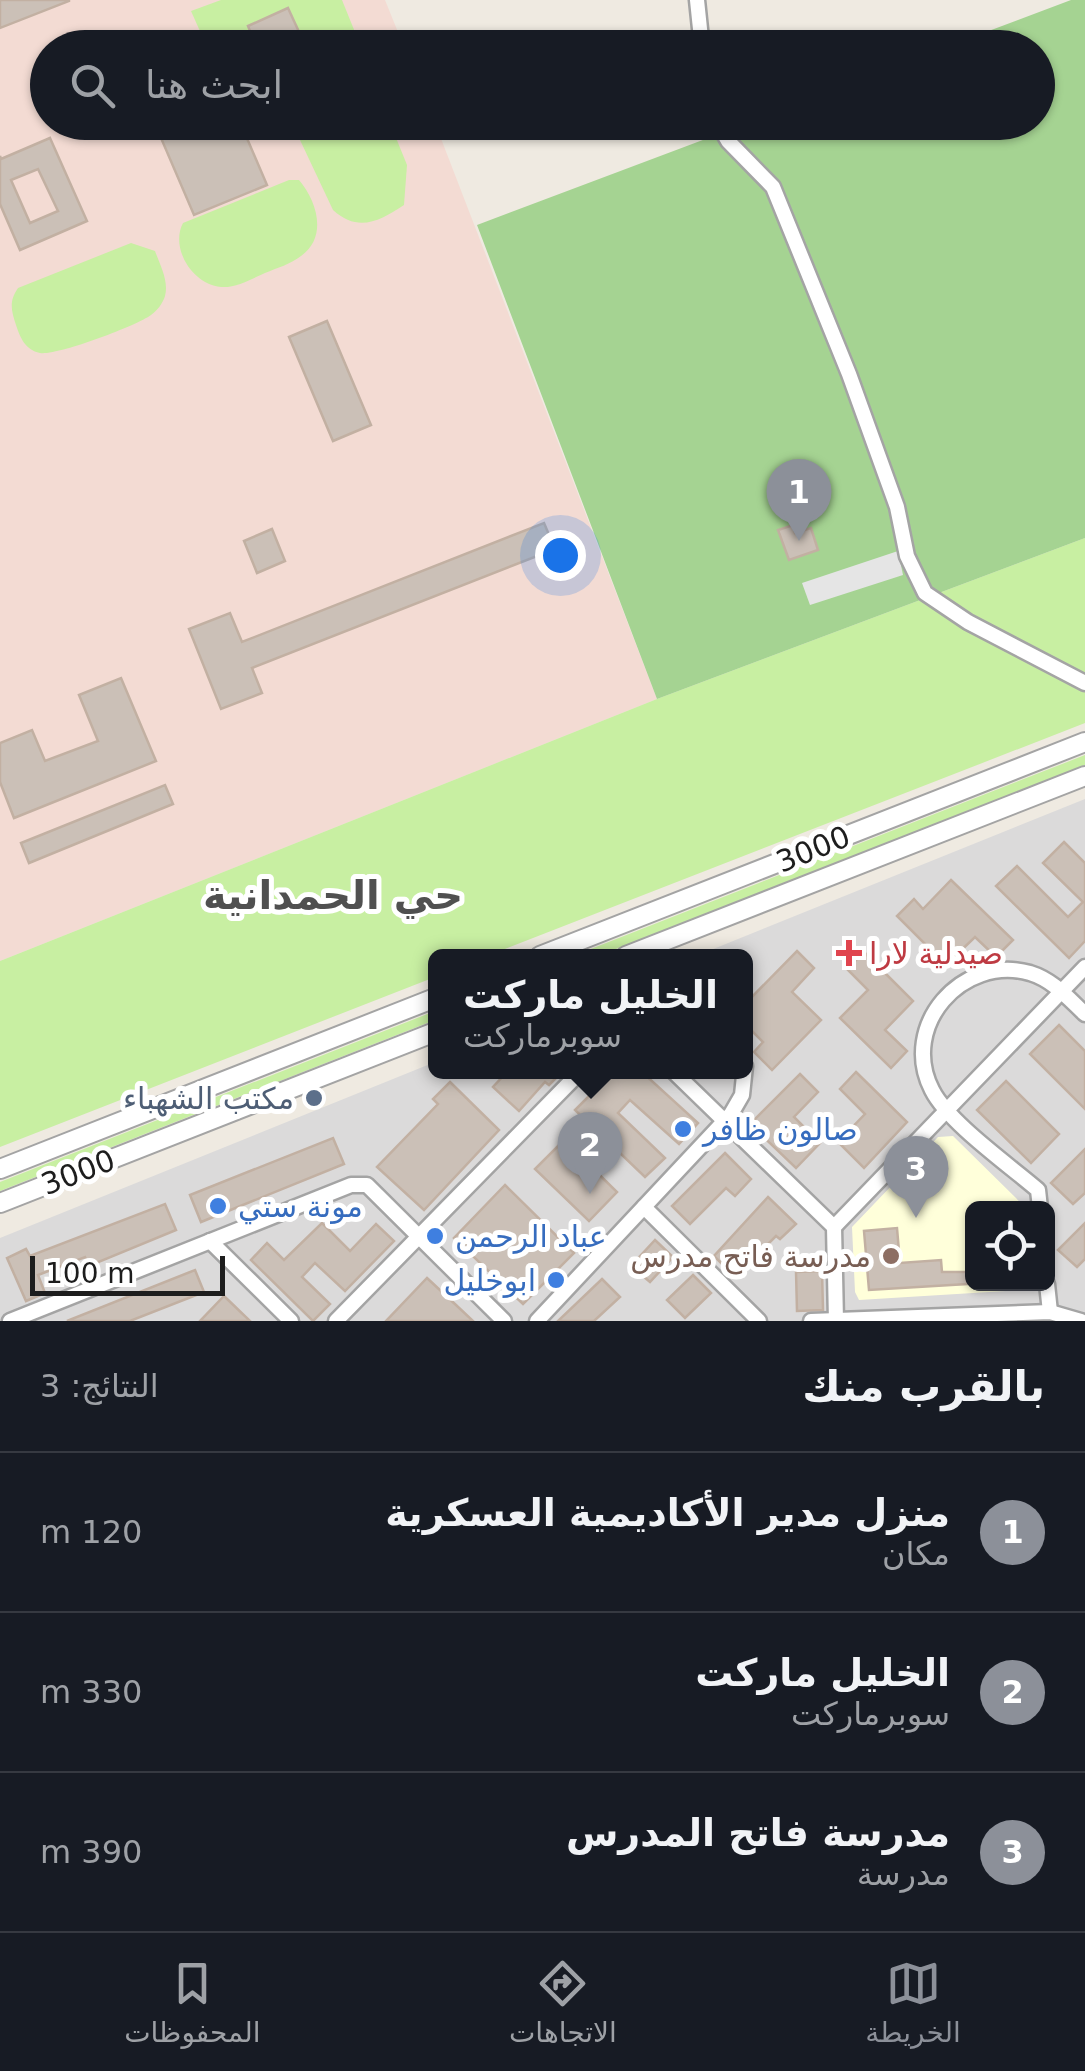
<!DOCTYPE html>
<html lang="ar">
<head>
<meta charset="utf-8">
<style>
  body { margin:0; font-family:"DejaVu Sans",Vazirmatn,sans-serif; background:#242831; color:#f1f3f6; direction:rtl }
  .controls { position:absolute; right:30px; bottom:30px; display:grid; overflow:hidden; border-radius:15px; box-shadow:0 2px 8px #0004 }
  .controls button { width:90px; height:90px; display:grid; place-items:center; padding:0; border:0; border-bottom:2px solid #363941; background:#171b24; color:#f1f3f6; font:50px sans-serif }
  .scale { position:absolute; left:30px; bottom:25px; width:195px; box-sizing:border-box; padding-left:10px; border:5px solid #1d1d1d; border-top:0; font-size:28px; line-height:35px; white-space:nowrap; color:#1d1d1d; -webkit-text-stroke:8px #fff; paint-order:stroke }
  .you { position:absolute; left:560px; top:555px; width:35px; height:35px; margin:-25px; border:8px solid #fff; border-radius:50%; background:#1a73e8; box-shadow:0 0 0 15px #1a73e833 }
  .badge { display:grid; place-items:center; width:65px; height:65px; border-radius:50%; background:#8c9099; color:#fff; font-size:32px; font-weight:700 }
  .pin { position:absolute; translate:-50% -82px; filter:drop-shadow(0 2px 5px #0008) }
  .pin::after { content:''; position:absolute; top:52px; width:35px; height:30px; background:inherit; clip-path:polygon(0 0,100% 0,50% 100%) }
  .popup { position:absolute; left:428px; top:949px; width:325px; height:130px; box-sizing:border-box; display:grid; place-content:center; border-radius:15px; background:#171b24; filter:drop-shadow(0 2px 8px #0005); font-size:32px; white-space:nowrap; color:#9ea1a6 }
  .popup b { font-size:38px; color:#f1f3f6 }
  .popup::after { content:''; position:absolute; left:50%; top:100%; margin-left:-20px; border:20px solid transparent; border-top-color:#171b24 }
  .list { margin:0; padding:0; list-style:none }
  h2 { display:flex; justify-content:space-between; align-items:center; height:130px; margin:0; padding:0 40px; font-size:42px }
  h2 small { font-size:32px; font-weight:400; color:#9ea1a6 }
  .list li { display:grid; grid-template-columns:65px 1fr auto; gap:30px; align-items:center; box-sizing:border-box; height:160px; padding:0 40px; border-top:2px solid #363941 }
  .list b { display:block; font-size:38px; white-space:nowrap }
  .list p { margin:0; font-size:32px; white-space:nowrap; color:#9ea1a6 }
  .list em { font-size:32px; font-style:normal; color:#9ea1a6 }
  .icon { flex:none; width:55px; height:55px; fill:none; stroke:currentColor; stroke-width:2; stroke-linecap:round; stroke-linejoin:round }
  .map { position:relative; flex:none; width:1085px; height:1321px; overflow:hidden; direction:ltr }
  .search { position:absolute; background:#171b24; box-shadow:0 2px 8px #0004; left:30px; right:30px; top:30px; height:110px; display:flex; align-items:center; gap:25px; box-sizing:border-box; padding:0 35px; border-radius:55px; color:#9ea1a6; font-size:38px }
  .sheet { height:610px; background:#171b24 }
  nav { display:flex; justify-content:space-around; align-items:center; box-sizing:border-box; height:140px; border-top:2px solid #363941; background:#171b24; font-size:28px; color:#9ea1a6 }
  nav a { display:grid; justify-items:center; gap:5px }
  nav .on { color:#8c9099 }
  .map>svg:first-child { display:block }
</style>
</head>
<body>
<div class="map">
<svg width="1085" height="1321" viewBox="0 0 1085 1321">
  <rect width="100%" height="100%" fill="#efeae1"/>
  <path fill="#dbdada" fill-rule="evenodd" d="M1085,799V1321H0V1238L435,1062V1072H745V956H696ZM972,1208H1048V1284H972Z"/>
  <polygon fill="#ffffda" points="953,1136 1025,1207 972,1208 972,1284 1029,1284 1022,1290 859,1300 855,1292 852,1227 938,1137"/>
  <polygon fill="#f3dbd3" points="0,0 385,0 404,47 48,48 48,122 435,123 657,699 0,961"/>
  <g fill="#c8efa2">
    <polygon points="221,0 342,0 361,47 207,47 191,11"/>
    <path d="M292,123H390L407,165L404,205C380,221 358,233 333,210Z"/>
    <path d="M289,180H299C317,201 328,237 301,256C291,264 277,268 265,273C251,279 237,288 221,287C192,284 170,248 183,223Z"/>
    <path d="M131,243L155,251C160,265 169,281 165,296C163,303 157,311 151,315C136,326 56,356 40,353C25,350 20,337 16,325C11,310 9,301 18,288Z"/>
    <polygon points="1085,538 1085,723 487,956 435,956 435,977 0,1147 0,961 657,699"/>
    <polygon points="1085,755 1085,765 598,956 573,956"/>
    <polygon points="435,1011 435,1020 0,1191 0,1182"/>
  </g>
  <polygon fill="#a5d392" points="1071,0 1085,0 1085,538 657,699 477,225 748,123 1038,122 1038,48 946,47"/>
  <polygon fill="#e5e5e5" points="898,551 903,575 810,605 802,583"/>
  <g fill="#cbc0b7" stroke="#c2b0a2" stroke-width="2.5" fill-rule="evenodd">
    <polygon points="0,0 69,0 69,1 0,28"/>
    <polygon points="288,8 299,32 266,48 257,48 248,26"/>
    <polygon points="196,122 240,122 267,185 194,215 161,138"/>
    <path d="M50,138L87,221L20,250L0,204V156L1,159ZM38,169L58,211L30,223L11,180Z"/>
    <polygon points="327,321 371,425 333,441 289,337"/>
    <polygon points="544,523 555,549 252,668 262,693 221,709 189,629 230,613 242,642"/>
    <polygon points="793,525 795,533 811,528 818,550 789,560 778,530"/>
    <polygon points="272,529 285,561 257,573 244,541"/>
    <polygon points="121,678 156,761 14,818 0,782 0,743 32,730 45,761 98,741 79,695"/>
    <polygon points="165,785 173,804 29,863 21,843"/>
    <polygon points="1064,842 1085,863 1085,941 1069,958 996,886 1017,866 1068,917 1083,902 1043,863"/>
    <polygon points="951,880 1013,940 996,957 975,937 946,965 897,916 914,899 923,909"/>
    <polygon points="797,951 814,968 792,992 821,1020 772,1070 754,1052 763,1042 745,1024 745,1004"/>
    <polygon points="864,952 913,1001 885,1030 907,1051 891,1068 840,1018 868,990 847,969"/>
    <polygon points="1059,1025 1085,1051 1085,1109 1030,1054"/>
    <polygon points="507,1072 562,1072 549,1085 545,1082 519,1111 493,1087"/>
    <polygon points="613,1072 642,1072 698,1123 679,1144 630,1100 618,1113 665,1158 645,1177 575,1110"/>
    <polygon points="856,1072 907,1122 864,1168 838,1142 865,1114 840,1089"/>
    <polygon points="800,1074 818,1092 794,1117 820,1143 796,1168 750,1124"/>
    <polygon points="1006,1081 1059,1134 1031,1163 977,1110"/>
    <polygon points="450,1082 499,1130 424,1210 377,1167 438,1104 433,1099"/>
    <polygon points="333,1138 344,1164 201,1222 190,1195"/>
    <polygon points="564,1140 617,1192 589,1221 535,1169"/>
    <polygon points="1085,1149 1085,1193 1073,1204 1051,1183"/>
    <polygon points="725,1153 751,1179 735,1196 726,1188 690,1224 672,1206"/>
    <polygon points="505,1185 574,1253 523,1304 454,1238"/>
    <polygon points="768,1197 796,1224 780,1239 776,1236 735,1277 714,1256"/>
    <polygon points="165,1204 176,1230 89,1266 85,1257 38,1275 45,1293 26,1301 7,1258 26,1249 30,1256"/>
    <polygon points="322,1223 350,1251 376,1224 394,1241 345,1291 315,1263 302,1277 330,1304 313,1321 251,1260 267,1243 284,1260"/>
    <polygon points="1085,1223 1085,1259 1077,1267 1058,1250"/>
    <polygon points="897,1228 900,1263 941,1260 942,1272 967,1272 967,1284 869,1290 864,1231"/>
    <polygon points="655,1240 673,1257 650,1282 631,1266"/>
    <polygon points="195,1270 204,1292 130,1321 67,1321"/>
    <polygon points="822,1271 823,1310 797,1311 796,1272"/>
    <polygon points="693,1275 711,1293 685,1318 667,1300"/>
    <polygon points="427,1278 456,1305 473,1321 386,1321"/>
    <polygon points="602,1279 620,1297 594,1321 558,1321"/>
    <polygon points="224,1296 250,1321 200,1321"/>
  </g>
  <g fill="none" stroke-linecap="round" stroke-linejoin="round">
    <g stroke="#a4a4a4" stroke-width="19">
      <g id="minor">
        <polyline points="697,0 702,48"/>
        <polyline points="717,122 728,141 773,187 849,374 897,507 907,556 925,593 968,622 1085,683"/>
        <polyline points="674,1072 834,1227 836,1321"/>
        <polyline points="644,1207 759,1321"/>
        <path d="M1040,1208L1038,1190C1009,1165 948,1122 932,1090C899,1026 962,954 1030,973C1053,980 1068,998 1085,1014"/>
        <polyline points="834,1227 1085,967"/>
        <polyline points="210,1241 291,1321"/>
        <polyline points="1047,1284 1050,1312"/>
        <polyline points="10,1321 351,1185 367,1185 504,1321"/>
        <polyline points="336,1321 580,1072"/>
        <polyline points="537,1321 731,1114 742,1095 745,1066"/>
        <polyline points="811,1321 1050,1312 1081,1321"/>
      </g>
    </g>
    <g stroke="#a4a4a4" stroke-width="22">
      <g id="tertiary">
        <polyline points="540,956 1085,742"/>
        <polyline points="626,956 1085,776"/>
        <polyline points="0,1169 435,998"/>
        <polyline points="0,1203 435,1032"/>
      </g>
    </g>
    <use href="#minor" stroke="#fff" stroke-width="14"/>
    <use href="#tertiary" stroke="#fff" stroke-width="18"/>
  </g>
  <path fill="#e0444e" stroke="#fff" stroke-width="4" d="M844 938h10v10h10v10h-10v10h-10v-10h-10v-10h10z"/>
  <circle fill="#5c6f8a" stroke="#fff" stroke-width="4" cx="314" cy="1098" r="10"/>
  <g fill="#3f7fe0" stroke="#fff" stroke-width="4">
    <circle cx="683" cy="1129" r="10"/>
    <circle cx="218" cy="1206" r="10"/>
    <circle cx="435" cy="1236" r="10"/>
    <circle cx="556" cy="1280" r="10"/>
  </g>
  <circle fill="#8d6e63" stroke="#fff" stroke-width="4" cx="891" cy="1256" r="10"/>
  <g text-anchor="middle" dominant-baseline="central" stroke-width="10" stroke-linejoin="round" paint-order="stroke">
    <g font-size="30" fill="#1d1d1d" stroke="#fff">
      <text transform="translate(813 849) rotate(-22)">3000</text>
      <text transform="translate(78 1172) rotate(-21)">3000</text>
    </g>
    <g font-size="30" fill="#be3a42" stroke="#fff" text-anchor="start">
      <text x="869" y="953">صيدلية لارا</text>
    </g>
    <g font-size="30" fill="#4e5e75" stroke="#fff" text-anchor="end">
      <text x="294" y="1098">مكتب الشهباء</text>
    </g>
    <g font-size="30" fill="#366cbe" stroke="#fff" text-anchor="start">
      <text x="703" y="1129">صالون ظافر</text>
      <text x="238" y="1206">مونة ستي</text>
      <text x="455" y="1236">عباد الرحمن</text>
      <text x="536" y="1280" text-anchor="end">ابوخليل</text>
    </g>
    <g font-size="30" fill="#785e54" stroke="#fff" text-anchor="end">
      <text x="871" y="1256">مدرسة فاتح مدرس</text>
    </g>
    <g font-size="40" font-weight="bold" fill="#505050" stroke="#fff">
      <text x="333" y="895">حي الحمدانية</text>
    </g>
  </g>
</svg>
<div class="controls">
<button><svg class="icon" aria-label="locate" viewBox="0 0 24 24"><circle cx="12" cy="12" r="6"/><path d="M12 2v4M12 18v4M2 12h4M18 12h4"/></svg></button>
</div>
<div class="scale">100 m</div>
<div class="you"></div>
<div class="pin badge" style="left:799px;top:541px">1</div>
<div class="pin badge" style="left:590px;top:1194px">2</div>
<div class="popup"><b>الخليل ماركت</b>سوبرماركت</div>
<div class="pin badge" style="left:916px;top:1218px">3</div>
<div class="search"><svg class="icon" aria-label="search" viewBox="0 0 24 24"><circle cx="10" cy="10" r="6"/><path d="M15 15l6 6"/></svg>ابحث هنا</div>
</div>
<section class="sheet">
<h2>بالقرب منك<small>النتائج: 3</small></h2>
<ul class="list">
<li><span class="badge">1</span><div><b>منزل مدير الأكاديمية العسكرية</b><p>مكان</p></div><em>120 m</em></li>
<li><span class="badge">2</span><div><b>الخليل ماركت</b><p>سوبرماركت</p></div><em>330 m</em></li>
<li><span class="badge">3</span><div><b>مدرسة فاتح المدرس</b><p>مدرسة</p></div><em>390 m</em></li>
</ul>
</section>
<nav>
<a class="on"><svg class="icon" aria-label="map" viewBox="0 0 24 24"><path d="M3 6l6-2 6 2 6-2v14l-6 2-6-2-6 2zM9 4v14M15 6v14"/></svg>الخريطة</a>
<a><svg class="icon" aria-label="directions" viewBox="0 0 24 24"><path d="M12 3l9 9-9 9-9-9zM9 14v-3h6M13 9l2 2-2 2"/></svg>الاتجاهات</a>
<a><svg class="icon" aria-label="saved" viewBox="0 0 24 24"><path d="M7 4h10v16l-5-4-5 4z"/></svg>المحفوظات</a>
</nav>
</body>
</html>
